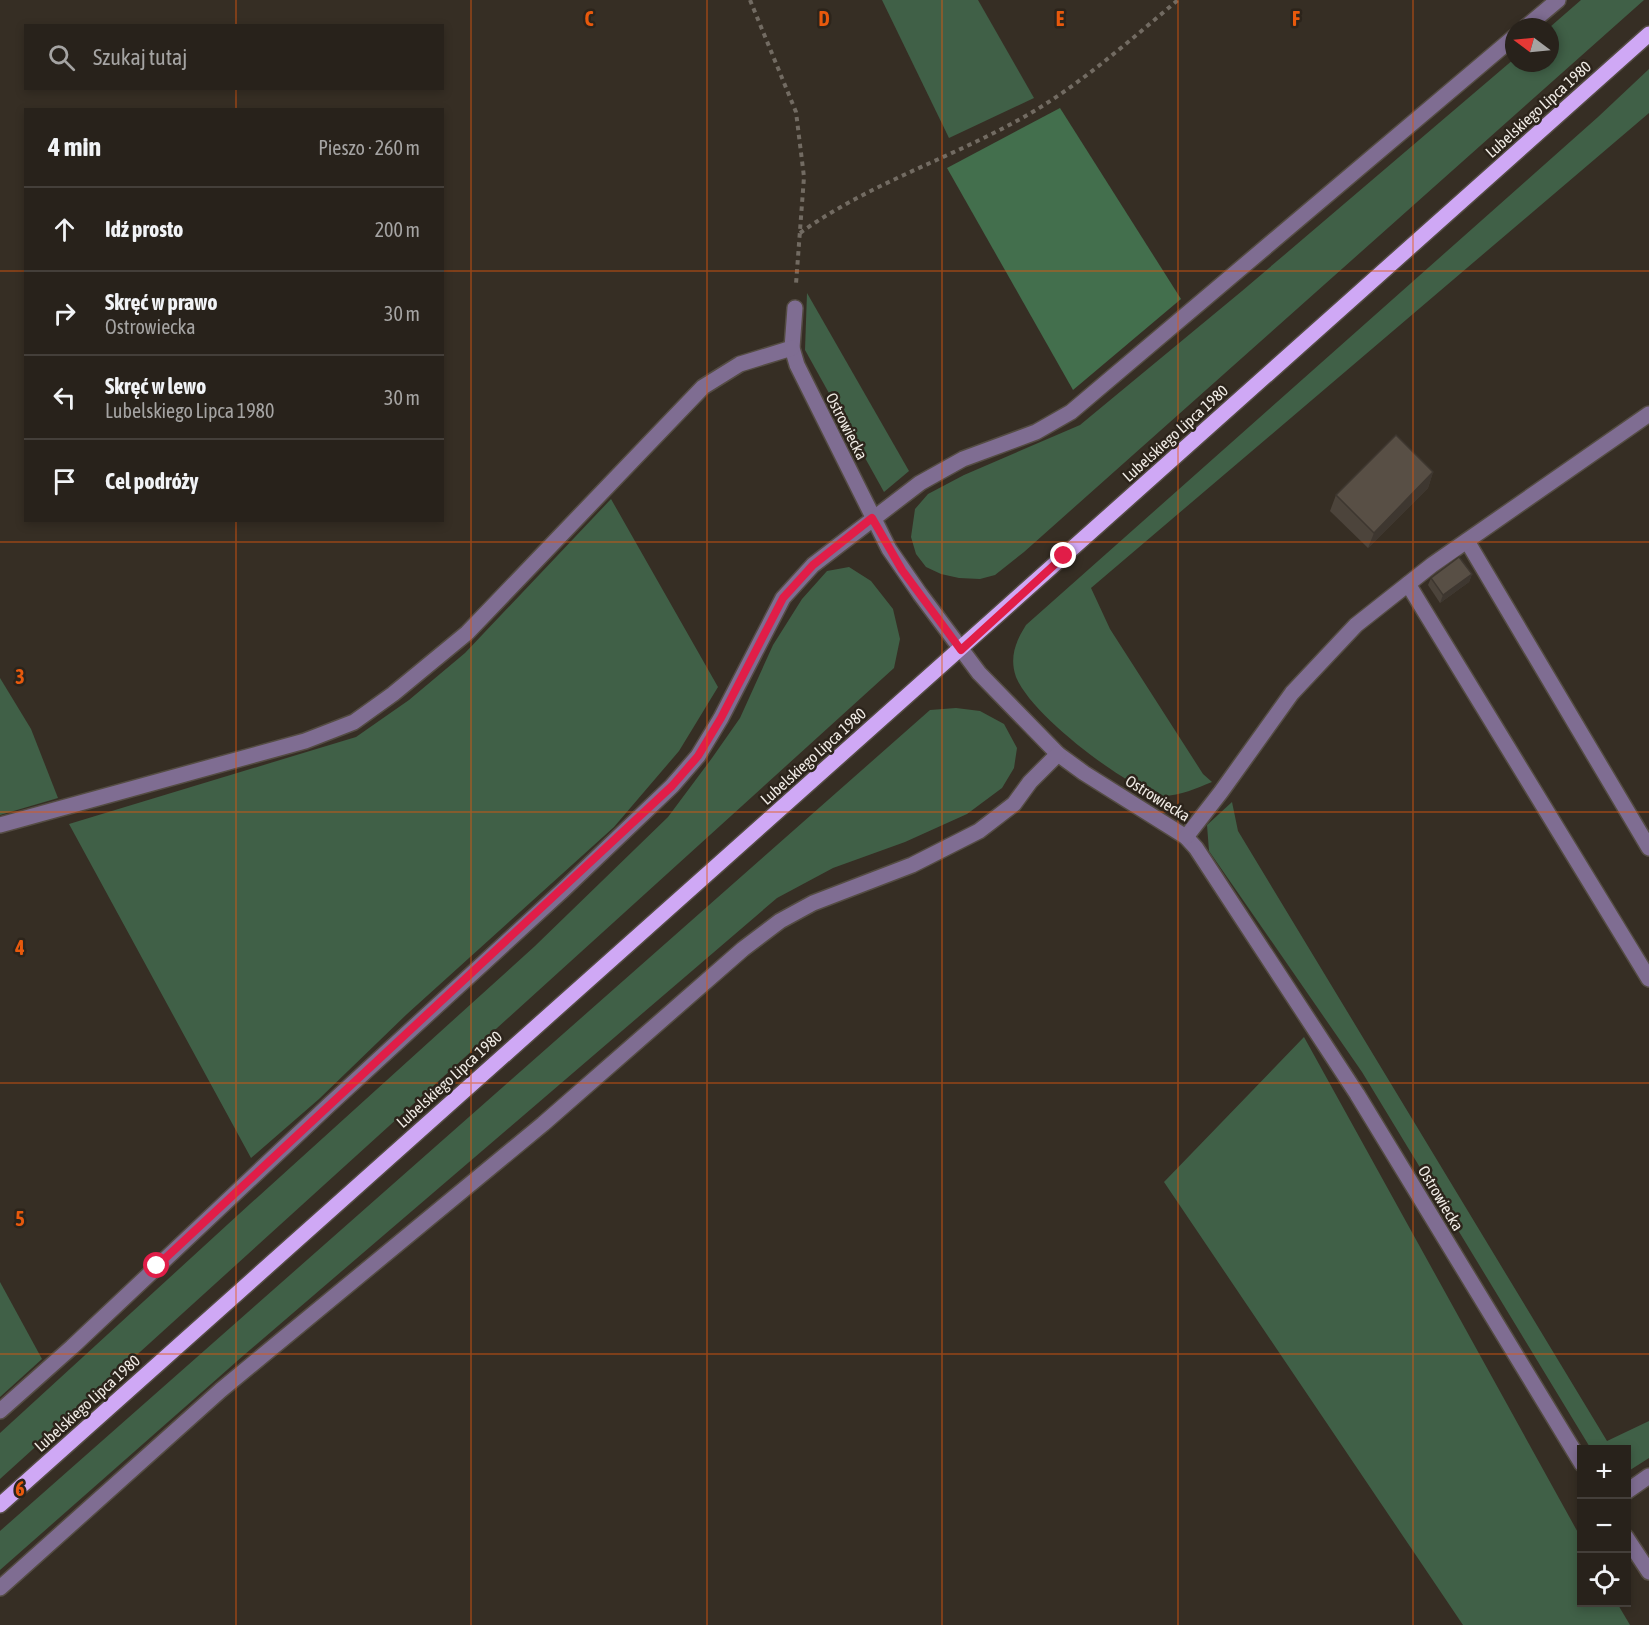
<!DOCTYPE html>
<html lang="pl">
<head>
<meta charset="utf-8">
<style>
  body { margin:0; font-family:"Asap Condensed",sans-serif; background:#342f28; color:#f1f3f6 }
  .controls { position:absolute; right:18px; bottom:18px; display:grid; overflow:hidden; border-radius:0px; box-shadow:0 3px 9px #0003 }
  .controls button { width:54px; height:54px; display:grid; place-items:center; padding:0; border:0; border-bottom:2px solid #443f3a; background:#28221b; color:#f1f3f6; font:30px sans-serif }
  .compass { position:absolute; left:1505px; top:18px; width:54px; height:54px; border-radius:50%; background:#28221b; box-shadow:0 3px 9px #0003; rotate:286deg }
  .stop { position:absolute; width:18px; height:18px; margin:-14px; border:4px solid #e11d48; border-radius:50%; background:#fff }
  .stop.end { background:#e11d48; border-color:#fff; box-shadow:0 2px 6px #0008 }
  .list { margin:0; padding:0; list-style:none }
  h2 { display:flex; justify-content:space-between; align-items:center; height:78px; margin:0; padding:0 24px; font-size:26px }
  h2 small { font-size:20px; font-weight:400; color:#a5a4a3 }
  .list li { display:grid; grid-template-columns:39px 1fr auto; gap:18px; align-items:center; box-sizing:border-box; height:84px; padding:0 24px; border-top:2px solid #443f3a }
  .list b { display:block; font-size:22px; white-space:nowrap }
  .list p { margin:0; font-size:20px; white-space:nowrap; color:#a5a4a3 }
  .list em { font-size:20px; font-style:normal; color:#a5a4a3 }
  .icon { flex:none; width:33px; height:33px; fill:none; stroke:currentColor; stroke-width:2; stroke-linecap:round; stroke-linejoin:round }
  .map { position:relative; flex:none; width:1649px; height:1625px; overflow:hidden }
  .search { position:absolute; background:#28221b; box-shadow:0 3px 9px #0003; left:24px; top:24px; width:420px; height:66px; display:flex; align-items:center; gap:15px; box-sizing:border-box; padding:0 21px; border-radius:0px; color:#a5a4a3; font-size:22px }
  .panel { position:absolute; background:#28221b; box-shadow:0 3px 9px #0003; left:24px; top:108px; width:420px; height:414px; border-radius:0px }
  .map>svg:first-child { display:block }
</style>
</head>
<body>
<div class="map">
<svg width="1649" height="1625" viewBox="0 0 1649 1625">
  <rect width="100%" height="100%" fill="#362e24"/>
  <g fill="#406047">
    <polygon points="882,0 978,0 1034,98 949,138"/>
    <polygon points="1581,0 1644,0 1024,552 995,575 980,579 959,578 941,574 926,567 916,554 911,537 915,509 928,494 964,475 1080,425 1242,291 1514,59 1514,63 1550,63 1550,27"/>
    <path d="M1649,69V113L1091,588L1110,629L1203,774L1212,782C1194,789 1174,799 1154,795C1149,794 1143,789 1138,786C1104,768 1031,713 1016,677C1009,657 1016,641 1026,625L1598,117Z"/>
    <polygon points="807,293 909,471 884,492 805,350"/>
    <polygon points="611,499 718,687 679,751 614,827 407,1014 319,1099 251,1158 69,824 356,737 409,700 465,653"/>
    <polygon points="849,567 871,581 893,609 900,639 894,668 0,1479 0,1433 239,1214 535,946 668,817 712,758 740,718 773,645 802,599 827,571"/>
    <polygon points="0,678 31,729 58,798 0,815"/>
    <polygon points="956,708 980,711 1004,724 1017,748 1014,768 1002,788 967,814 905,842 833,868 777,898 244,1355 0,1570 0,1531 930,710"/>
    <polygon points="1232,802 1238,831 1607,1441 1649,1421 1649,1458 1627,1472 1626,1450 1591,1449 1362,1072 1209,851 1207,825"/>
    <polygon points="1304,1037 1581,1538 1582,1602 1617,1603 1630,1625 1463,1625 1164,1182"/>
    <polygon points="0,1282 42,1359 0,1397"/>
  </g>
  <polygon fill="#436f4d" points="1060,108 1181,299 1073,390 947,168"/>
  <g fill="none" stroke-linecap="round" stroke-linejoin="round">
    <g stroke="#544c43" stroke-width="18">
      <g id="minor">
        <polyline points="1526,27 1558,0"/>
        <polyline points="795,308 792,348 797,365 889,549 920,594 979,673 1058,754 1084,773 1186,837 1196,848 1357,1094 1582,1464"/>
        <polyline points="1467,541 1649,848"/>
        <polyline points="1408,584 1649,979"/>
        <polyline points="0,825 305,741 354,722 393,694 467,633 703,387 740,364 792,348"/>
        <polyline points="1186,837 1221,792 1292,693 1356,625 1432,565 1649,414"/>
        <polyline points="0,1411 72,1347 329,1105 563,890 672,786 698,756 721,718 783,598 813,565 920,483 963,459 1036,432 1071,412 1514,37"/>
        <polyline points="1626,1492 1649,1476"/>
        <polyline points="1626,1537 1649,1572"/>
        <polyline points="0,1588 221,1390 543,1124 743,949 780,921 813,903 912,865 979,831 1014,804 1030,782 1058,754"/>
      </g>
    </g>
    <g stroke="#544c43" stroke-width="18">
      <polyline id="major" points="0,1505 1649,34"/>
    </g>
    <g stroke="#726b62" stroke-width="4" stroke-dasharray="4.5 4.5" stroke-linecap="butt">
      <polyline points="750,0 796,112 804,177 796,284"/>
      <path d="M800,233C868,184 949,159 1022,118C1078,87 1129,41 1178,0"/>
    </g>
    <use href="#minor" stroke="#7f6d92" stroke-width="15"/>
    <use href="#major" stroke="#cfa8f5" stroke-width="15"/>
  </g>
  <g fill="#4c443b">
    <polygon points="1433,472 1428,488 1368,548 1330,511 1336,495"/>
    <polygon points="1472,574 1469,582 1440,603 1428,585 1431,578"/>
  </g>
  <g fill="#3e3730">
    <polygon points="1433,472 1428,488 1368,548 1374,533"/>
    <polygon points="1472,574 1469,582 1440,603 1443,595"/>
  </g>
  <g fill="#584f45" stroke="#3e3730" stroke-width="1.5">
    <polygon points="1396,435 1433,472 1374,533 1336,495"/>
    <polygon points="1459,557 1472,574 1443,595 1431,578"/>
  </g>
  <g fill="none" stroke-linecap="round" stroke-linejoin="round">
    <polyline stroke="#e11d48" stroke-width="8" points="157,1266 672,786 698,756 721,718 783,598 813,565 872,518 902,570 961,650 1064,556"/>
  </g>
  <path fill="none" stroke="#e8590c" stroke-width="1.5" stroke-opacity="0.55" d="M236,0V26M471,0V1625M707,0V1625M942,0V1625M1178,0V1625M1413,0V1625M236,88V110M0,271H26M442,271H1649M236,520V1625M0,542H1649M0,812H1649M0,1083H1649M0,1354H1649"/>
  <g text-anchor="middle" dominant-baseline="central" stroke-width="5" stroke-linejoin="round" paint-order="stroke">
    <g font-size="16" fill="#f0ebe5" stroke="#2c241b">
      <text transform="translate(1538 109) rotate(-42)">Lubelskiego Lipca 1980</text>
      <text transform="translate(847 426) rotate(63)">Ostrowiecka</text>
      <text transform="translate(1175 433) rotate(-42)">Lubelskiego Lipca 1980</text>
      <text transform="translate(813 756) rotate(-42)">Lubelskiego Lipca 1980</text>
      <text transform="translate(1158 798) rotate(32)">Ostrowiecka</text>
      <text transform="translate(449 1079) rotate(-42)">Lubelskiego Lipca 1980</text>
      <text transform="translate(1441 1198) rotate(59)">Ostrowiecka</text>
      <text transform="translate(87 1403) rotate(-42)">Lubelskiego Lipca 1980</text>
    </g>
  </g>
  <g font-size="20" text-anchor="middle" font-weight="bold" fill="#e8590c" stroke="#2c241b" stroke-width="5" stroke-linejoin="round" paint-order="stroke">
    <text x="589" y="26">C</text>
    <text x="824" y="26">D</text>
    <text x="1060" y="26">E</text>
    <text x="1296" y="26">F</text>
    <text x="20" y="684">3</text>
    <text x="20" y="955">4</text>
    <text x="20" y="1226">5</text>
    <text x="20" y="1496">6</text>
  </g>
</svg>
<div class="controls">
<button>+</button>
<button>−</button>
<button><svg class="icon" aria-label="locate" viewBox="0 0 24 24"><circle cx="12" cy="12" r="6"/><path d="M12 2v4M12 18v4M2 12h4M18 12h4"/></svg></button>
</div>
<svg class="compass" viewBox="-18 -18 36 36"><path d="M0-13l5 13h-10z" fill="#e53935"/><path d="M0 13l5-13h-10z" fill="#a5a4a3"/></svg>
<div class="stop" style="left:157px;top:1266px"></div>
<div class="stop end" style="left:1064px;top:556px"></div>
<div class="search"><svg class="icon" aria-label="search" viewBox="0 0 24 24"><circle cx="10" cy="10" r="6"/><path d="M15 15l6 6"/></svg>Szukaj tutaj</div>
<section class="panel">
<h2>4 min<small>Pieszo · 260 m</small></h2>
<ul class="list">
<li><svg class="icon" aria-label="ahead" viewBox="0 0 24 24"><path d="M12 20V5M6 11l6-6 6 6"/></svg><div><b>Idź prosto</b></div><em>200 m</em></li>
<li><svg class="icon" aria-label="right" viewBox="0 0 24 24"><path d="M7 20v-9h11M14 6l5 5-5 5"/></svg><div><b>Skręć w prawo</b><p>Ostrowiecka</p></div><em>30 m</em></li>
<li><svg class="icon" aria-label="left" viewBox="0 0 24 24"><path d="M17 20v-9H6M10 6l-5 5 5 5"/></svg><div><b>Skręć w lewo</b><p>Lubelskiego Lipca 1980</p></div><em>30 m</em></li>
<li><svg class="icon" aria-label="arrive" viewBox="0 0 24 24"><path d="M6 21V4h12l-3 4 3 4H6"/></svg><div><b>Cel podróży</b></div></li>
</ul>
</section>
</div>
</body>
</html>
